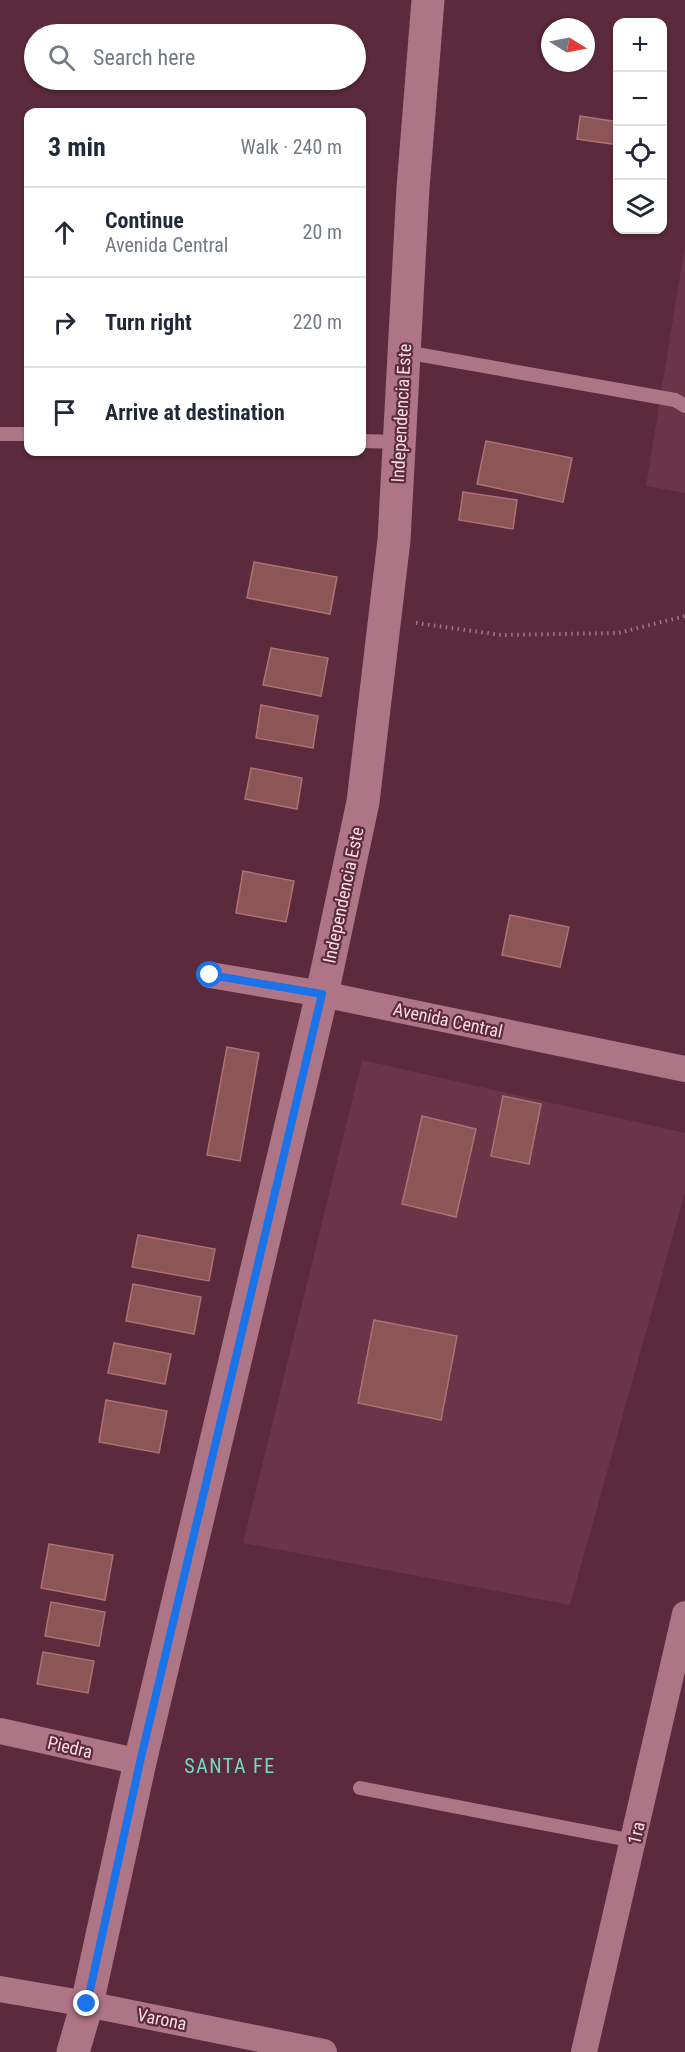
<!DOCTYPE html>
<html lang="en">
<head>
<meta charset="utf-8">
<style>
  body { margin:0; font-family:"Roboto Condensed",sans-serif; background:#f2f2f3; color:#1f2937 }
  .controls { position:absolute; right:18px; top:18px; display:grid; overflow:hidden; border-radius:12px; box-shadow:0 2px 4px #0004 }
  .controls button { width:54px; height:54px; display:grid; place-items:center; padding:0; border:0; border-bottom:2px solid #e0e1e3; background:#fff; color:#1f2937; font:30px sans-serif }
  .compass { position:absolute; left:541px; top:18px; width:54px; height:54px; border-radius:50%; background:#fff; box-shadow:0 2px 4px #0004; rotate:100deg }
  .stop { position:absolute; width:18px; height:18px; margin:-14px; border:4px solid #1a73e8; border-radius:50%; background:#fff }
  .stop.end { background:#1a73e8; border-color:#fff; box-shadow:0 2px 6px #0008 }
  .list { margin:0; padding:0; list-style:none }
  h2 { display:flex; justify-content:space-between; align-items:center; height:78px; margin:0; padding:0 24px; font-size:26px }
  h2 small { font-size:20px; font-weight:400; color:#747a83 }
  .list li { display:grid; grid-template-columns:39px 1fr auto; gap:18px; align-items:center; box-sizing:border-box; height:90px; padding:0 24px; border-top:2px solid #e0e1e3 }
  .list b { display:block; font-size:22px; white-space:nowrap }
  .list p { margin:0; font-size:20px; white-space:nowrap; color:#747a83 }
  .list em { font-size:20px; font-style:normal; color:#747a83 }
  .icon { flex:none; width:33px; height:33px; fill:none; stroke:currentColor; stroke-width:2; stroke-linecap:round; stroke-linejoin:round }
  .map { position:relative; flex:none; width:685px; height:2052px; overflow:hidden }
  .search { position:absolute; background:#fff; box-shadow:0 2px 4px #0004; left:24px; top:24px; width:342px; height:66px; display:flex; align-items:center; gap:15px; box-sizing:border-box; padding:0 21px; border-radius:33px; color:#747a83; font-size:22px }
  .panel { position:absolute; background:#fff; box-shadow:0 2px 4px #0004; left:24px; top:108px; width:342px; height:348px; border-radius:12px }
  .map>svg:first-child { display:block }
</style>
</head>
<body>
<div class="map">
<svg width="685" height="2052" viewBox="0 0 685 2052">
  <rect width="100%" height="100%" fill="#5b2a3c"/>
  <g fill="#6b3448">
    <polygon points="685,245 685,493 646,486"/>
    <polygon points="362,1060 685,1133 685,1192 570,1605 243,1543"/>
  </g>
  <g fill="#8d5556" stroke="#ad7273" stroke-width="1.5">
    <polygon points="580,116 618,122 618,145 577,139"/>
    <polygon points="486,441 572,458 563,502 477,484"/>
    <polygon points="463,492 517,500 513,529 459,520"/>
    <polygon points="254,562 337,577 330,614 247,598"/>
    <polygon points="271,648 328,658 321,696 263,685"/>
    <polygon points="261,705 318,716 313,748 256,738"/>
    <polygon points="251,768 302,778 297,809 245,799"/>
    <polygon points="243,871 294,881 286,922 236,913"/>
    <polygon points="510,915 569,927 560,967 502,955"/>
    <polygon points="227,1047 259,1053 240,1161 207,1155"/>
    <polygon points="503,1096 541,1104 529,1164 491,1156"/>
    <polygon points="422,1116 476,1129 456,1217 402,1204"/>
    <polygon points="138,1235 215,1249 209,1281 132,1267"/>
    <polygon points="133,1284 201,1297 194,1334 126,1321"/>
    <polygon points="374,1320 457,1336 441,1420 358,1403"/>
    <polygon points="114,1343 171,1354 165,1384 108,1373"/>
    <polygon points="106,1400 167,1411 159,1453 99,1442"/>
    <polygon points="49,1544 113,1555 105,1600 41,1588"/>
    <polygon points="51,1602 105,1612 99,1646 45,1636"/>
    <polygon points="43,1652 94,1661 88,1693 37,1684"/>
  </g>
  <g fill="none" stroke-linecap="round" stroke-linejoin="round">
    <polyline stroke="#a17785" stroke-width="4" stroke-dasharray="1.5 4.5" stroke-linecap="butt" points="416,623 501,635 618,633 685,616"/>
    <g stroke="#ae7587" stroke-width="14">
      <polyline points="405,352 675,400 685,406"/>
      <polyline points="0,434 28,434"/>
      <polyline points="362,441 399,442"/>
      <polyline points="360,1788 634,1841"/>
    </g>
    <g stroke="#ae7587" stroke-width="26">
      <polyline points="210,975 322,994 685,1069"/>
      <polyline points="0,1731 140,1762"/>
      <polyline points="0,1989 87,2004 324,2052"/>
      <polyline points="584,2052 685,1614"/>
    </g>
    <polyline stroke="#ae7587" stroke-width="33" points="73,2052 87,2004 140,1762 322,994 363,802 394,540 413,188 428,0"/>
  </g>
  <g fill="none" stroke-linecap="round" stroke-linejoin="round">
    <polyline stroke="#1a73e8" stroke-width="8" points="87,2004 140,1762 322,994 210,975"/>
  </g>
  <g text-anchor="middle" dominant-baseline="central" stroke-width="4.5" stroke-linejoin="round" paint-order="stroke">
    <g font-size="18" fill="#fbdae4" stroke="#5b2a3c">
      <text transform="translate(401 413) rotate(-87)">Independencia Este</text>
      <text transform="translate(343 895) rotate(-78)">Independencia Este</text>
      <text transform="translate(448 1020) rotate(12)">Avenida Central</text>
      <text transform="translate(70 1747) rotate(13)">Piedra</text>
      <text transform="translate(636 1833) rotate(-77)">1ra</text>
      <text transform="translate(162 2019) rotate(11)">Varona</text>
    </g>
    <g font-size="20" letter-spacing="1.5" fill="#75d9c4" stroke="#5b2a3c">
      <text x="230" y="1766">SANTA FE</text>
    </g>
  </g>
</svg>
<div class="controls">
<button>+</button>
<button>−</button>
<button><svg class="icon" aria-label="locate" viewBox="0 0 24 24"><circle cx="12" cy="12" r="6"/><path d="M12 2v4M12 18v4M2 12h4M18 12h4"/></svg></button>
<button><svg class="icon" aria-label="layers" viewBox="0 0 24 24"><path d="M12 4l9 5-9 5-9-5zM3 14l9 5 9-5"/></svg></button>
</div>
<svg class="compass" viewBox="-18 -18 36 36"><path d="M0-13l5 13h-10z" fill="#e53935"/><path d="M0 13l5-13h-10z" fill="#747a83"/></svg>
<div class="stop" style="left:210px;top:975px"></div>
<div class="stop end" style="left:87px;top:2004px"></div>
<div class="search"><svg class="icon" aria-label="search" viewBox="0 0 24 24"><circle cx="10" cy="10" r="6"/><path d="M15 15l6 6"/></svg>Search here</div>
<section class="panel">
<h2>3 min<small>Walk · 240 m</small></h2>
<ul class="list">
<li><svg class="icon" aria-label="ahead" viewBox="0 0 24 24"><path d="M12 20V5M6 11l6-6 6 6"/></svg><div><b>Continue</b><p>Avenida Central</p></div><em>20 m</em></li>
<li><svg class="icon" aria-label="right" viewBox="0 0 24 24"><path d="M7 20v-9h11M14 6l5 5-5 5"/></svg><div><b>Turn right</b></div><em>220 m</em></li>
<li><svg class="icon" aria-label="arrive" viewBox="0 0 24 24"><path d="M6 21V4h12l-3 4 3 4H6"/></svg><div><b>Arrive at destination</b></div></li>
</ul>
</section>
</div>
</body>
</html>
